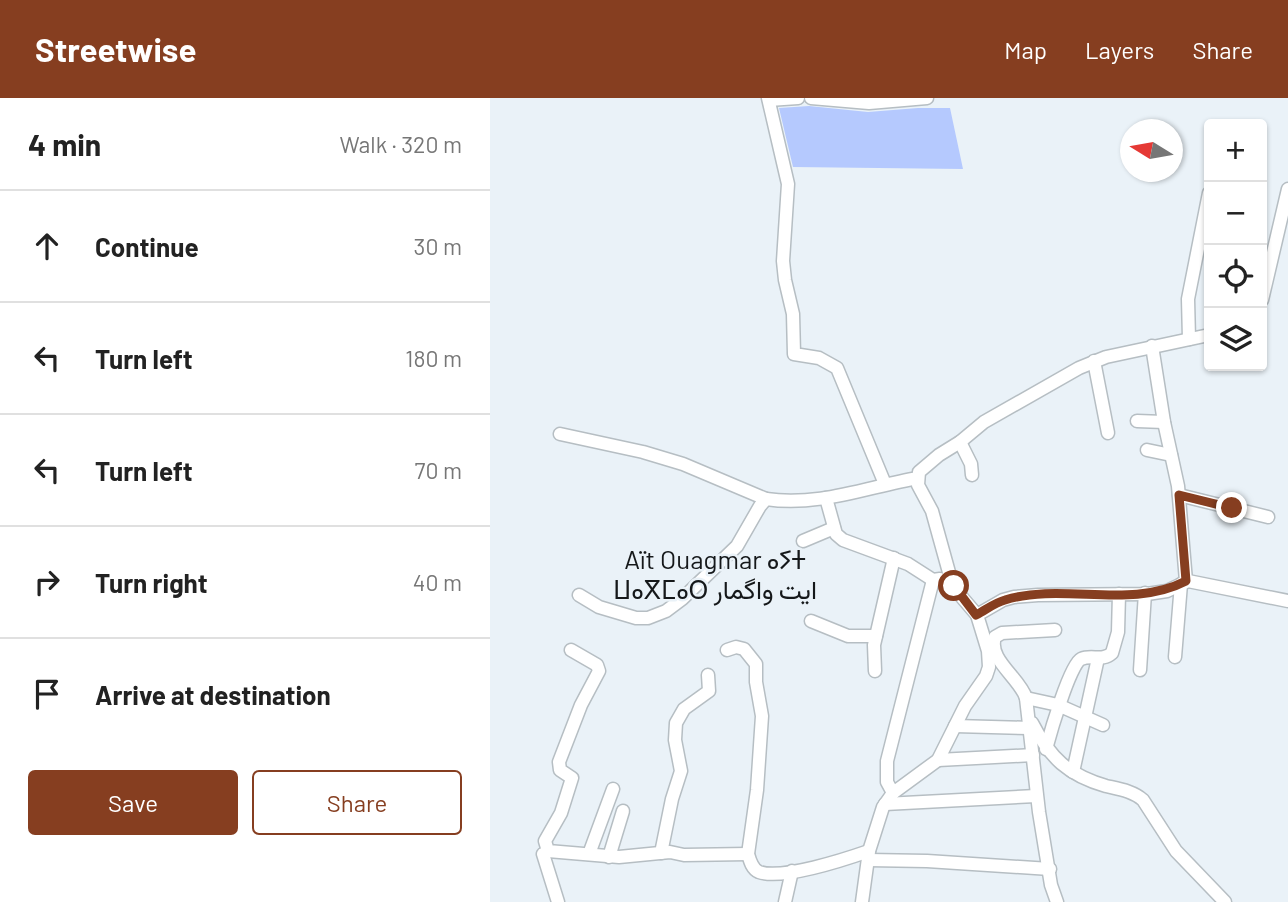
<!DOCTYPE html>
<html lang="en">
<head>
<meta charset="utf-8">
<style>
  body { margin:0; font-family:Barlow,Vazirmatn,"Noto Sans Tifinagh",sans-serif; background:#f6f6f6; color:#222 }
  .controls { position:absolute; right:21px; top:21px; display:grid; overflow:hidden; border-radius:7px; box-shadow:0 2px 5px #0004 }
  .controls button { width:63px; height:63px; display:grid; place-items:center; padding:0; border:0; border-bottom:2px solid #e0e0e0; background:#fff; color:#222; font:35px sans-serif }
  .compass { position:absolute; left:630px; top:21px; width:63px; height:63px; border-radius:50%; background:#fff; box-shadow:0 2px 5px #0004; rotate:281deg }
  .stop { position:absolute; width:21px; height:21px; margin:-16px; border:5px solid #863e20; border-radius:50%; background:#fff }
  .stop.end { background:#863e20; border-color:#fff; box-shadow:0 2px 7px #0008 }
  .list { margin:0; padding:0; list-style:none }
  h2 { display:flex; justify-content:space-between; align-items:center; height:91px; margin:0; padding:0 28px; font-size:30px }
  h2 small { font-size:23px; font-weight:400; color:#767676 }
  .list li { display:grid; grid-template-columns:46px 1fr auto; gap:21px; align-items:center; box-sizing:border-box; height:112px; padding:0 28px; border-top:2px solid #e0e0e0 }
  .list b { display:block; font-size:26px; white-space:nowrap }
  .list em { font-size:23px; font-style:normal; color:#767676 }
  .actions { display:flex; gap:14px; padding:21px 28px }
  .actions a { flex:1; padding:16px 0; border:2px solid #863e20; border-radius:7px; text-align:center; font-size:24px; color:#863e20 }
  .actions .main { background:#863e20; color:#fff }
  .icon { flex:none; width:38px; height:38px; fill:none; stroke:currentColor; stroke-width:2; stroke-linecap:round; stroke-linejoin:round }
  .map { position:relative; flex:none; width:798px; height:804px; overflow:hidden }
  header { display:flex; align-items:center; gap:42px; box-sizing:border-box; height:98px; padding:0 35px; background:#863e20; color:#fff }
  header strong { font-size:33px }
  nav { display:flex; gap:38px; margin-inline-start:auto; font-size:24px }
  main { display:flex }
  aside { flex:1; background:#fff }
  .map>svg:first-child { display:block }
</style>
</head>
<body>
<header>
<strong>Streetwise</strong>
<nav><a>Map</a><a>Layers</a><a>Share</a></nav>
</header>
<main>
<aside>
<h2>4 min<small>Walk · 320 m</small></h2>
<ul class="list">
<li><svg class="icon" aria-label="ahead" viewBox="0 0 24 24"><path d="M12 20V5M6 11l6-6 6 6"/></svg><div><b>Continue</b></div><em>30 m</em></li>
<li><svg class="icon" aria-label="left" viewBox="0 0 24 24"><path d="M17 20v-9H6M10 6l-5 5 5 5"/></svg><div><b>Turn left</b></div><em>180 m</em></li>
<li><svg class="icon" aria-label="left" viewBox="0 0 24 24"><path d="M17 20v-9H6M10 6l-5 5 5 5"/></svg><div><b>Turn left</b></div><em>70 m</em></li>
<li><svg class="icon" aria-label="right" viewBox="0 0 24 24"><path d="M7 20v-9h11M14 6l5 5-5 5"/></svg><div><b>Turn right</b></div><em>40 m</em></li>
<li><svg class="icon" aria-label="arrive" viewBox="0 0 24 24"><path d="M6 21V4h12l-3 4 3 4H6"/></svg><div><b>Arrive at destination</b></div></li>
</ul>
<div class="actions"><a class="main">Save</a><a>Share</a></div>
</aside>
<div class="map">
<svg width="798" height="804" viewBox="0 0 798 804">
  <rect width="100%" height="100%" fill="#eaf2f8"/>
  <polygon fill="#b5c9fe" points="319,8 378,14 428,10 460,10 473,71 303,69 289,10"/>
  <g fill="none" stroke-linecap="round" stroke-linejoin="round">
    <g stroke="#b6bec3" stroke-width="15">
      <g id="minor">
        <polyline points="278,0 298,86 293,163 295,182 303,216 304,256 329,260 347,270 395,386"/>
        <polyline points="321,0 379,5 437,0"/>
        <polyline points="279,2 308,0"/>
        <polyline points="772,202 798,91"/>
        <polyline points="699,241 698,201 719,95"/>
        <polyline points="662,248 674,324 688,388 696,483"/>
        <polyline points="604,263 618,335"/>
        <polyline points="647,323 674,324"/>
        <polyline points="70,336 153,354 193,366 276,401"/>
        <polyline points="470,344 481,366 482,377"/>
        <polyline points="657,352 681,357"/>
        <polyline points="689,397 778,419"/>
        <polyline points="336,400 346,436 353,442 418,466 443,482 450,481"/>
        <polyline points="313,443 344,430"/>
        <path d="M89,497L109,509L146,520H158L176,513L192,501L247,448L270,408L276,401C328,409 377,389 428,380"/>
        <polyline points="487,517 513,502 524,499 548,497 657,496 677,493 698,483 798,503"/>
        <polyline points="321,523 358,538 386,538"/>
        <path d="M565,532L512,535L505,539C497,561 530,580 536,600L549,714L561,787L567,804"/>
        <polyline points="81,552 107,567 109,573 91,607 69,664 70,672 82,680 71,715 55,743 58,753 129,759 180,754 194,757 258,756"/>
        <path d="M237,552L246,549L254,551L266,566V584L272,618L267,692L258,756C260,763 262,771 269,774C292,782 356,761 379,753"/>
        <polyline points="685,559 691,486"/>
        <polyline points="650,572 655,495"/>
        <polyline points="385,573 384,547 404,460"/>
        <polyline points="536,600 568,607 613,627"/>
        <path d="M542,625C560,660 578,677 616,688C629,691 643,693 653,702L686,753L735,804"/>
        <polyline points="465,628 540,630"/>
        <path d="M556,651C560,636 580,566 591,561C602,556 612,564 622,555L628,534L629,496"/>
        <polyline points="448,662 543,657"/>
        <polyline points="583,674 608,560"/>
        <polyline points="403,695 397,684 397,663 443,482"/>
        <polyline points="395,706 546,698"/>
        <polyline points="171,755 182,701 191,673 185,642 186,625 194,611 219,593 218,577"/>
        <polyline points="53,756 68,804"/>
        <polyline points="99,756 123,691"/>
        <polyline points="119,759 133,713"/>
        <polyline points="378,762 437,763 560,771"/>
        <polyline points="295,804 302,773"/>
        <polyline points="372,804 379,753 393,709 403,695 448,662 475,608 496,578 499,569 498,553 491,530 487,517 470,497 460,478 442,413 428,387 429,374 449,357 470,344 494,324 589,270 616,259 719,237"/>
      </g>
    </g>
    <use href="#minor" stroke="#fff" stroke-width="12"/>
  </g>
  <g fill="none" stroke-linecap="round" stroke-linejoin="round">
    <path stroke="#863e20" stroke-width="9" d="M464,488L486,517C496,512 504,505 515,502C573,484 640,512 696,483L689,397L742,410"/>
  </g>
  <g text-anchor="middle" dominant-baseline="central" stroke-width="5" stroke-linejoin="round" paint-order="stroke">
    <g font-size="26" fill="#15181a" stroke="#eaf2f8">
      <text x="225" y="460">Aït Ouagmar ⴰⵢⵜ<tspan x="225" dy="30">ⵡⴰⴳⵎⴰⵔ ايت واگمار</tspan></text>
    </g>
  </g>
</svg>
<div class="controls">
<button>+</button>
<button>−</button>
<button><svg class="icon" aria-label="locate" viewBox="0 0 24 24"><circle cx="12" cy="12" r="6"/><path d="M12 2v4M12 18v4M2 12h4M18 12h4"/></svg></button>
<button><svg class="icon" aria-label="layers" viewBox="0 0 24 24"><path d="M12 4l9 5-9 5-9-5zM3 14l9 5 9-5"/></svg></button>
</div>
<svg class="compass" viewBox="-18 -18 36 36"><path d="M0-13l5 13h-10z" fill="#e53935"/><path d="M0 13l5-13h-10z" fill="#767676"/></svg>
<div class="stop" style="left:464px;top:488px"></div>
<div class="stop end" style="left:742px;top:410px"></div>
</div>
</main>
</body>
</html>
